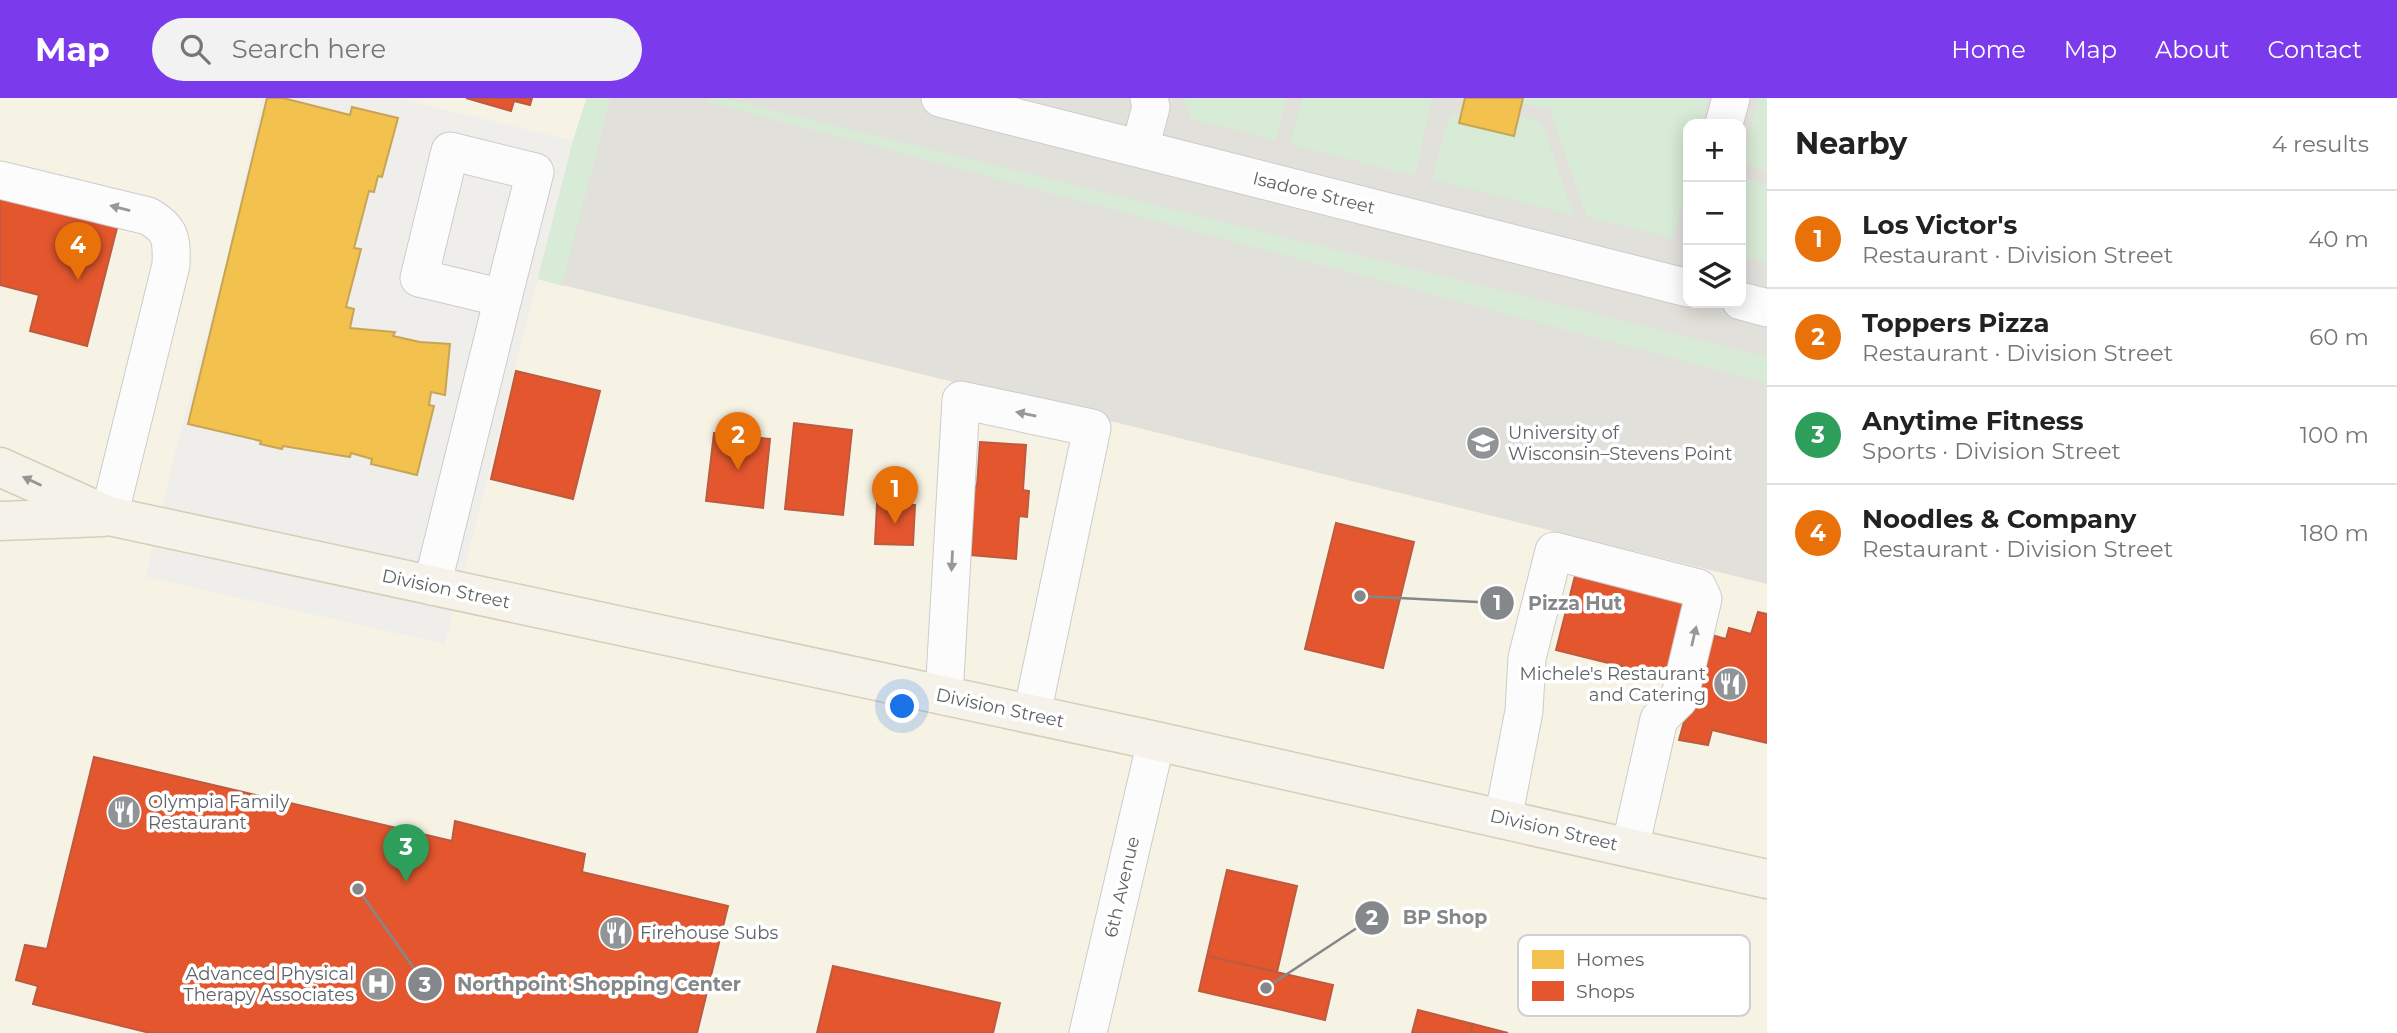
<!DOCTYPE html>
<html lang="en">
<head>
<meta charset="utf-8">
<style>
  body { margin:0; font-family:Montserrat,sans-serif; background:#f2f2f2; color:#222 }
  .controls { position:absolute; right:21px; top:21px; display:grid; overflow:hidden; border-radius:14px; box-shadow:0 4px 18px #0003 }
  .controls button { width:63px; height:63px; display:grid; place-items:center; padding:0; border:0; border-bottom:2px solid #e0e0e0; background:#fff; color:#222; font:35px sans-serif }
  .you { position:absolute; left:903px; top:609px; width:24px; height:24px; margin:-18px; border:5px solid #fff; border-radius:50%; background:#1a73e8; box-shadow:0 0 0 10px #1a73e833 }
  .badge { display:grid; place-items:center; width:46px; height:46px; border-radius:50%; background:#7c3aed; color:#fff; font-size:23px; font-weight:700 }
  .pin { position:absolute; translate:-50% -58px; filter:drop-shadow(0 2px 4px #0008) }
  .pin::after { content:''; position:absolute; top:37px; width:24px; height:21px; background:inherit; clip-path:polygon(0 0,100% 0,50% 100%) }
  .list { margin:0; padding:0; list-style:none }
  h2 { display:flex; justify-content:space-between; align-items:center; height:91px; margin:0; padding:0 28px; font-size:30px }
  h2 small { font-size:23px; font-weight:400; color:#767676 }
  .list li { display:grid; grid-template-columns:46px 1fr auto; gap:21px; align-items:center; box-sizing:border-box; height:98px; padding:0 28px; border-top:2px solid #e0e0e0 }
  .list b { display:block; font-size:26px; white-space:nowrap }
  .list p { margin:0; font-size:23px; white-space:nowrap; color:#767676 }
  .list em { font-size:23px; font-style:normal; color:#767676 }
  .icon { flex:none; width:38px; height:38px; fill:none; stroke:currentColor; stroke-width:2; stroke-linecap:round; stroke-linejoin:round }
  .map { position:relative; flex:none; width:1767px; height:935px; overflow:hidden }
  header { display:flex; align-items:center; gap:42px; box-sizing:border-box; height:98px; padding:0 35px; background:#7c3aed; color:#fff }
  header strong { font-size:33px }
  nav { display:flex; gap:38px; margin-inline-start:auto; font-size:24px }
  .search { width:490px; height:63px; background:#f2f2f2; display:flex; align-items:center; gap:18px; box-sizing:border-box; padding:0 24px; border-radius:38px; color:#767676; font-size:26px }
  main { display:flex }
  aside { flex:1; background:#fff }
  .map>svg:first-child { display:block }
</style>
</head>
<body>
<header>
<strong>Map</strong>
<div class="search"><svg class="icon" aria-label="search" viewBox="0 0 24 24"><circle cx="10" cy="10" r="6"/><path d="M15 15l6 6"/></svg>Search here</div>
<nav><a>Home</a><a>Map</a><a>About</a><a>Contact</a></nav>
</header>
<main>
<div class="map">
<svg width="1767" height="935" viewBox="0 0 1767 935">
  <rect width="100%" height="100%" fill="#efeeea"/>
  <g fill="#f7f3e4">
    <polygon points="0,0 262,0 225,169 173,362 146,479 445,546 538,181 1767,486 1767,935 0,935"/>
    <polygon points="398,0 586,0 573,43"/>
  </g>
  <path fill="#e2e0da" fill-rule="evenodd" d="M587,0H1767V486L538,181L573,43ZM1688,26H1741V205H1688Z"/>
  <g fill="#d8ebd6">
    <polygon points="587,0 610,0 562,188 538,181 573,43"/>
    <polygon points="709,0 725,0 1767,259 1767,285 708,4"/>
    <polygon points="1183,0 1286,0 1276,42 1191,21"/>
    <polygon points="1303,0 1432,0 1415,78 1290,46"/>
    <polygon points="1523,0 1708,0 1702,26 1688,26 1688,81 1673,140 1587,119 1550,12 1521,5"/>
    <polygon points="1758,0 1767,0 1767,73 1745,66 1744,58"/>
    <polygon points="1460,16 1459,25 1513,38 1519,17 1542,25 1573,117 1432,81 1447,26 1451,18"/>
    <polygon points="1745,81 1767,86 1764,105 1767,106 1767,164 1741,159 1741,82"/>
  </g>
  <g fill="#f2c14e" stroke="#c6a556" stroke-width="2">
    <polygon points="267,0 283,0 350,17 352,9 398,20 382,79 378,78 374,94 369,93 354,150 361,151 346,209 354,211 350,230 395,234 393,238 420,244 450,246 445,297 431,294 429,307 434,308 417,377 371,366 372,361 351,355 350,359 283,348 282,351 260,346 261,343 188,326"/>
    <polygon points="1465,0 1523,0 1514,38 1459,25"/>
  </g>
  <g fill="#e4572e" stroke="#bc5b3f" stroke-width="2">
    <polygon points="466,0 532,0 530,7 514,3 511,13"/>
    <polygon points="0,97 118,126 87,248 30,233 39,197 0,187"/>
    <polygon points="516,273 600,293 573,401 491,381"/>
    <polygon points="794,325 852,332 843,417 785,411"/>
    <polygon points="714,335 770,341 763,410 706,403"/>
    <polygon points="980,344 1026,347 1023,392 1029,393 1027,419 1019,418 1016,461 971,457 973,429 967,428 970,387 977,388"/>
    <polygon points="877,405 915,407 913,447 875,446"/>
    <polygon points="1336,425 1414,444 1383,570 1305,551"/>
    <polygon points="1576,474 1688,502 1669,580 1556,552"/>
    <polygon points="1758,514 1767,516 1767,645 1712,632 1708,647 1679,642 1708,536 1726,541 1729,530 1751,536"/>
    <polygon points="94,659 452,743 455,723 585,756 582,774 728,808 697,935 150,935 33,906 38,888 16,882 25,847 47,851"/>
    <polygon points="1227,772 1297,788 1277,874 1207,858"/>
    <polygon points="1207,858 1333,887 1325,922 1199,893"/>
    <polygon points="833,868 1000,905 993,935 817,935"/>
    <polygon points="1418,912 1473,926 1471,935 1412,935"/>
    <polygon points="1473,926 1508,935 1471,935"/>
  </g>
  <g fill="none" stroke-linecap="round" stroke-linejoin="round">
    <g stroke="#cbcccc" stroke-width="39">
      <g id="minor">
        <polyline points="940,0 1688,190"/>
        <polyline points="1724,26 1731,0"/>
        <polyline points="1140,50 1151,9 1149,0"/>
        <polygon points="450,53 535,74 503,200 419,180"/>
        <path d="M0,82L148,118C171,131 172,141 171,167L109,418"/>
        <polyline points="1741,203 1767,210"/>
        <polyline points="432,488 503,200"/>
        <polyline points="944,598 961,302 1092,330 1032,616"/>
        <polyline points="1503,721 1524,613 1527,560 1554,453 1698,490 1703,501 1679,601 1659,621 1630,750"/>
        <polyline points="1088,935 1156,643"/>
      </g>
    </g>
    <g stroke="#d7ceb8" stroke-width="41">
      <g id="major">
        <polyline points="0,369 109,418 1156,643 1767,781"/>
        <polyline points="0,423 103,419"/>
      </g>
    </g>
    <use href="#minor" stroke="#fdfcfc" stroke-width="37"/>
    <use href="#major" stroke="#f4f2e9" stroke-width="38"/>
  </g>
  <defs><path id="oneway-solid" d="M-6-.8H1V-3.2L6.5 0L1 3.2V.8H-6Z" transform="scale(1.75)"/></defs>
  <g fill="#96999c">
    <use href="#oneway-solid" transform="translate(120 110) rotate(-166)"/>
    <use href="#oneway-solid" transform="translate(1026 316) rotate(-168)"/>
    <use href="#oneway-solid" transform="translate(952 463) rotate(93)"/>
    <use href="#oneway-solid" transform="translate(1694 538) rotate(-77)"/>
  </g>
  <use fill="#939595" href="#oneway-solid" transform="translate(32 383) rotate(-155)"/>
  <defs>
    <g id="university-disc" transform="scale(1.75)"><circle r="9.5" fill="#919496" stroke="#fff"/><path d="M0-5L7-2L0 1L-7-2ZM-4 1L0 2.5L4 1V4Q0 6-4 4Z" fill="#fff"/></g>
    <g id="restaurant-disc" transform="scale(1.75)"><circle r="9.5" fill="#919496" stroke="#fff"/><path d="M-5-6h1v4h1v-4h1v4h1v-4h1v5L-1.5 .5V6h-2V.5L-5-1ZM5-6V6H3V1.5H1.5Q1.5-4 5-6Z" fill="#fff"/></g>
    <g id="hospital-disc" transform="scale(1.75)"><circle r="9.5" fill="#919496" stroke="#fff"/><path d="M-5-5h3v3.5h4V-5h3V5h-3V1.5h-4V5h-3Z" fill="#fff"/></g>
  </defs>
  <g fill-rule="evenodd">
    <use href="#university-disc" x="1483" y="345"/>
    <use href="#restaurant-disc" x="1730" y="586"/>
    <use href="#restaurant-disc" x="124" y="714"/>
    <use href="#restaurant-disc" x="616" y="835"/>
    <use href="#hospital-disc" x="378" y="886"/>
  </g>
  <g text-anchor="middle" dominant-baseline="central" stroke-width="7" stroke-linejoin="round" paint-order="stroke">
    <g font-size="18" fill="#5f6368" stroke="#fff">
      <text transform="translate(1314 95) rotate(14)">Isadore Street</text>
      <text transform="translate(446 491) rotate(12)">Division Street</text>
      <text transform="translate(1000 610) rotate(12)">Division Street</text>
      <text transform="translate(1554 732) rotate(13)">Division Street</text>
      <text transform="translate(1122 789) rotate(-77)">6th Avenue</text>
    </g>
    <g font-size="18" fill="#5f6368" stroke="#fff" text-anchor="start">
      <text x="1508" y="335">University of<tspan x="1508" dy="21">Wisconsin–Stevens Point</tspan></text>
      <text x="1706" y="576" text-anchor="end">Michele's Restaurant<tspan x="1706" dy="21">and Catering</tspan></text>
      <text x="148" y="704">Olympia Family<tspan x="148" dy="21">Restaurant</tspan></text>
      <text x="640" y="835">Firehouse Subs</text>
      <text x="354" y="876" text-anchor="end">Advanced Physical<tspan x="354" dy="21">Therapy Associates</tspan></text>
    </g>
  </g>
  <rect x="1518" y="837" width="232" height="81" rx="10" fill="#fff" stroke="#cfd0d2" stroke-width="2"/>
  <rect x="1532" y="852" width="32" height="19" fill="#f2c14e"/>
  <rect x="1532" y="883" width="32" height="20" fill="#e4572e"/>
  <g font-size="19" fill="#5f6368">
    <text x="1576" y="868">Homes</text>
    <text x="1576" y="900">Shops</text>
  </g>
  <path fill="none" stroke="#84888a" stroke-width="2.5" d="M1360 498L1497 505M1266 890L1372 820M358 791L425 886"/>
  <g fill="#84888a" stroke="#fff" stroke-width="2.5">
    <circle cx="1360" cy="498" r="7"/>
    <circle cx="1266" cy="890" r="7"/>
    <circle cx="358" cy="791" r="7"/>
    <circle cx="1497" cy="505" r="18"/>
    <circle cx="1372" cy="820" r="18"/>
    <circle cx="425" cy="886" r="18"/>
  </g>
  <g font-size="21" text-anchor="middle" font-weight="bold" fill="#fff">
    <text x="1497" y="512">1</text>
    <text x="1372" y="827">2</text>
    <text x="425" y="894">3</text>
  </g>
  <g font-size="19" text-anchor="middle" font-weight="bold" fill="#84888a" stroke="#fff" stroke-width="7" stroke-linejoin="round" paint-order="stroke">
    <text x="1575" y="512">Pizza Hut</text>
    <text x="1445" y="826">BP Shop</text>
    <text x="599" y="893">Northpoint Shopping Center</text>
  </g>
</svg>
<div class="controls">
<button>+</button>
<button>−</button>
<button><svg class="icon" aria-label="layers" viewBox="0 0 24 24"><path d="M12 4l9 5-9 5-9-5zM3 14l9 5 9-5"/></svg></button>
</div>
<div class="you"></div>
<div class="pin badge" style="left:895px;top:426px;background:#e8710a">1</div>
<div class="pin badge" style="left:738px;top:372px;background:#e8710a">2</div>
<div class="pin badge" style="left:406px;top:784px;background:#2e9e5b">3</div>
<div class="pin badge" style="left:78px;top:182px;background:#e8710a">4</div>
</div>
<aside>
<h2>Nearby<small>4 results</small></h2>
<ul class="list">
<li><span class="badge" style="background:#e8710a">1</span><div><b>Los Victor's</b><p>Restaurant · Division Street</p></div><em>40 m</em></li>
<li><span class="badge" style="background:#e8710a">2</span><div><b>Toppers Pizza</b><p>Restaurant · Division Street</p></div><em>60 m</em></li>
<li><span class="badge" style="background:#2e9e5b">3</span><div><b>Anytime Fitness</b><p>Sports · Division Street</p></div><em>100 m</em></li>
<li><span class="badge" style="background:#e8710a">4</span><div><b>Noodles &amp; Company</b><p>Restaurant · Division Street</p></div><em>180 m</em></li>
</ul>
</aside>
</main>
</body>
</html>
